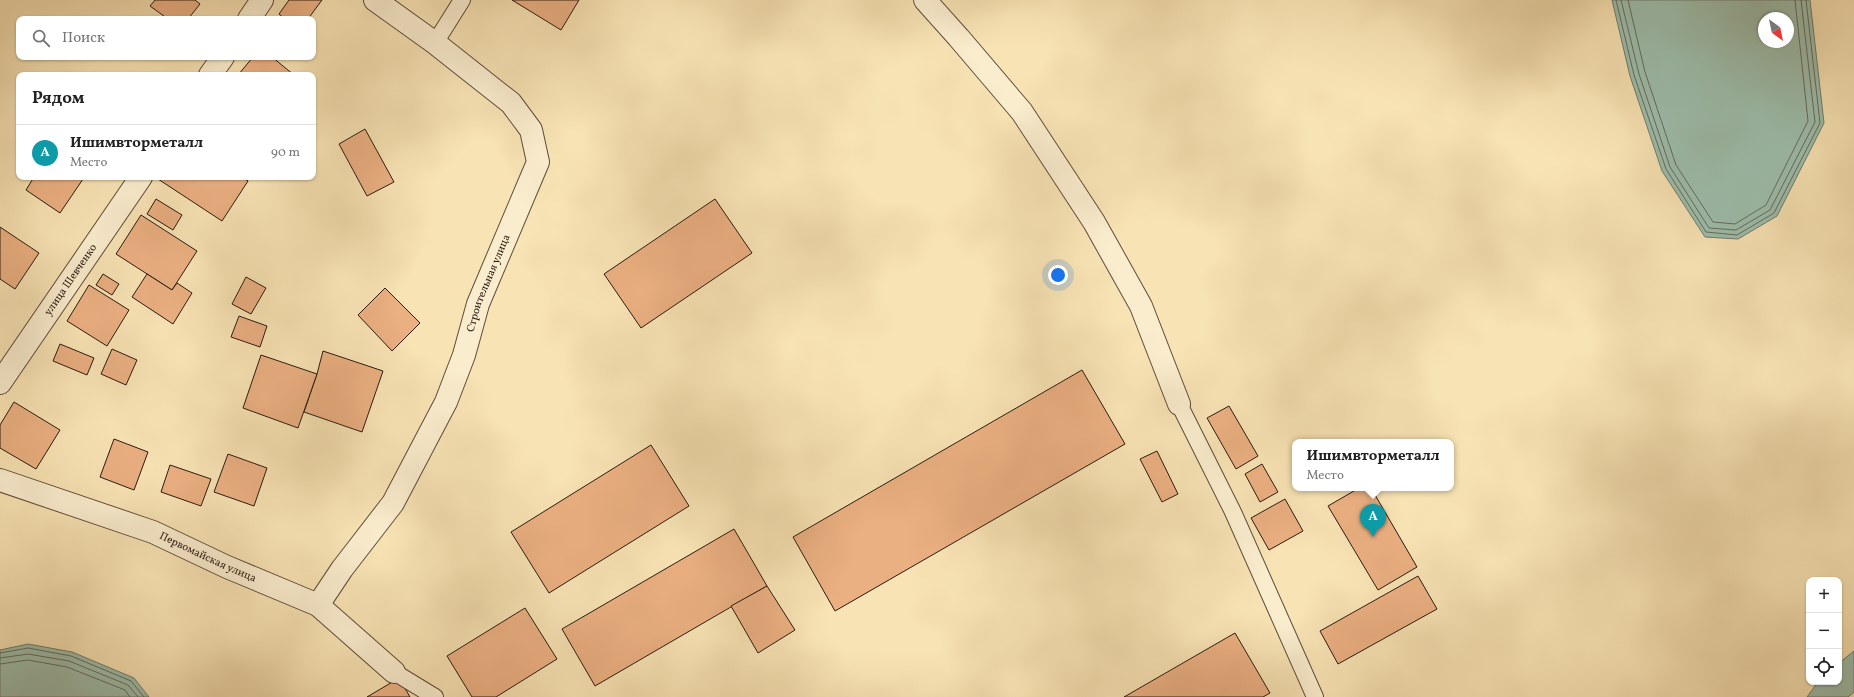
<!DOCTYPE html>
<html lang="ru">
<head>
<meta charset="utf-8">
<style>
  body { margin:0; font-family:Vollkorn,serif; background:#f2f2f2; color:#222 }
  .controls { position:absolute; right:12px; bottom:12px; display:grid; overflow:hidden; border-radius:8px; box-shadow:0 1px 3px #0004 }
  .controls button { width:36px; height:36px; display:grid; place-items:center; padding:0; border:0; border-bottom:1px solid #e0e0e0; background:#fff; color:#222; font:20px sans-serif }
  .compass { position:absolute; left:1758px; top:12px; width:36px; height:36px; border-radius:50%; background:#fff; box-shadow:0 1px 3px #0004; rotate:147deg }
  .you { position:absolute; left:1058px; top:275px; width:14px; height:14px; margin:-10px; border:3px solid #fff; border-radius:50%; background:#1a73e8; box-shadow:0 0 0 6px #1a73e833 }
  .badge { display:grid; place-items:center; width:26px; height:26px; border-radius:50%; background:#8f2418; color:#fff; font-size:13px; font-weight:700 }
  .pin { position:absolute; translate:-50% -33px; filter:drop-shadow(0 1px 2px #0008) }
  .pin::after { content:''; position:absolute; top:21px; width:14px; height:12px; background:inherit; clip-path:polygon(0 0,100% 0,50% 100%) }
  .popup { position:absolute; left:1292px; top:439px; width:162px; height:52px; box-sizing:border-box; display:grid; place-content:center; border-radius:8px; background:#fff; filter:drop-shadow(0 1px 3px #0005); font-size:13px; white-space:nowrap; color:#767676 }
  .popup b { font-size:15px; color:#222 }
  .popup::after { content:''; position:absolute; left:50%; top:100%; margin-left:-8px; border:8px solid transparent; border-top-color:#fff }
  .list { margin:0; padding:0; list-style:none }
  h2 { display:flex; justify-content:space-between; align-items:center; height:52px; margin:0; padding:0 16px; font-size:17px }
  h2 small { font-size:13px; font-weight:400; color:#767676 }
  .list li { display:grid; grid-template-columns:26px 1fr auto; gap:12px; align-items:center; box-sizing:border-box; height:56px; padding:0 16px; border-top:1px solid #e0e0e0 }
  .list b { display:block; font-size:15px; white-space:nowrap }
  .list p { margin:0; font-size:13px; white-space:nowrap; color:#767676 }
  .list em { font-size:13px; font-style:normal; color:#767676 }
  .icon { flex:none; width:22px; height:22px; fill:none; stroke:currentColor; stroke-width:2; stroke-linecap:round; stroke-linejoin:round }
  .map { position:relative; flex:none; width:1854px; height:697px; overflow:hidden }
  .search { position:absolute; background:#fff; box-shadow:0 1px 3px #0004; left:16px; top:16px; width:300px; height:44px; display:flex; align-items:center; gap:10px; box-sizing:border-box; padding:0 14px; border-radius:8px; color:#767676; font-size:15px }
  .panel { position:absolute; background:#fff; box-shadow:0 1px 3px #0004; left:16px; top:72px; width:300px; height:108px; border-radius:8px }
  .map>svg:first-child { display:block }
</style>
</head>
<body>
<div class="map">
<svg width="1854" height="697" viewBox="0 0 1854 697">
  <rect width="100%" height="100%" fill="#f8e3b4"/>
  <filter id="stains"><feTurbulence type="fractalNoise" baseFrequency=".005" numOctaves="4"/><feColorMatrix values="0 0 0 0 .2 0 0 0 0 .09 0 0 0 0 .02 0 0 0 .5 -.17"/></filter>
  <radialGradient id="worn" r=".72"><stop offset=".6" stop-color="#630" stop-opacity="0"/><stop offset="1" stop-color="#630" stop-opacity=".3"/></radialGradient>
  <g fill="#9dbeac" stroke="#6f7c6e" fill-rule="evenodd">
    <path d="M1612,0H1810L1824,123L1777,216L1738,239L1705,237L1662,171L1630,76ZM1764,18H1788V42H1764Z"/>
    <polygon points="28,644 72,652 134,678 149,697 0,697 0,650"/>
    <polygon points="1854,651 1854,692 1848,697 1807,697 1818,682 1839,682 1839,663"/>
  </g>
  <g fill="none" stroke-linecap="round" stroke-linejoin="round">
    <g stroke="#646c5e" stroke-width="1">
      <polyline points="1616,0 1634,75 1666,169 1706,232 1737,235 1774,213 1820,123 1806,0"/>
      <polyline points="1621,0 1639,74 1670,167 1709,228 1736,230 1770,210 1815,122 1801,0"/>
      <polyline points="1628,0 1645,72 1676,165 1713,222 1735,224 1766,205 1808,121 1795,0"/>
      <polyline points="0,653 28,648 71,656 131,681 144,697"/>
      <polyline points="0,658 28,654 69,661 128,685 138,697"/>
      <polyline points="0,664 28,660 67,667 125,690 130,697"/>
    </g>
  </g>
  <g fill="#ebb082" stroke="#2a1a11">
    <polygon points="155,0 195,0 200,4 188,19 168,19 150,6"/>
    <polygon points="289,0 322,0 308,19 285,19 279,14"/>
    <polygon points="512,0 579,0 561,30"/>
    <polygon points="253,57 272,57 294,75 238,75"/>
    <polygon points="365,129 394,182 367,196 339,144"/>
    <polygon points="34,177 79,177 83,179 60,213 26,190"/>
    <polygon points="159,177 241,177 248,181 222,221 158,179"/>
    <polygon points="156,199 182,215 173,230 147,214"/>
    <polygon points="715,199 752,253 641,328 604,274"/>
    <polygon points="141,215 197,251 172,290 116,254"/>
    <polygon points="0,227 39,253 15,289 0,279"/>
    <polygon points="103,274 119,284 112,295 96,285"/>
    <polygon points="147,274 172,290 177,283 192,293 173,324 132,297"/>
    <polygon points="246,277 266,288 251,314 232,304"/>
    <polygon points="89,285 129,310 107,346 67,321"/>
    <polygon points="385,288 420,323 392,351 358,315"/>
    <polygon points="239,316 267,326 260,347 231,337"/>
    <polygon points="60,344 94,358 87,375 53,361"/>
    <polygon points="112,349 137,360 126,385 101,374"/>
    <polygon points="323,351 383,371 362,432 304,412 317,374"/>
    <polygon points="261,355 317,374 298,428 243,408"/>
    <polygon points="1082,370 1125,444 835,611 793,537"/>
    <polygon points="14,402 60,430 36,469 0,448 0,425"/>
    <polygon points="1229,406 1258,456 1236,469 1207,418"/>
    <polygon points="114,439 148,452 134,490 100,477"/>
    <polygon points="651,445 689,506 549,593 511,532"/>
    <polygon points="1157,451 1178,494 1162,502 1140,459"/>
    <polygon points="228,454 267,468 254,506 214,492"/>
    <polygon points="1262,464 1278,492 1260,502 1245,474"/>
    <polygon points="170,465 211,479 201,506 161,492"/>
    <polygon points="1359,488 1371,488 1417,567 1378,590 1328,506"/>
    <polygon points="1285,499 1303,531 1269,550 1251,518"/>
    <polygon points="734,529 767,586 595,686 562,629"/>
    <polygon points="1418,576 1437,609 1338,664 1320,631"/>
    <polygon points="767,586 795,630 758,653 731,606"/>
    <polygon points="525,608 557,659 496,697 472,697 447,656"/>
    <polygon points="1235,633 1270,693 1263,697 1124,697"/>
    <polygon points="399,678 410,697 367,697"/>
  </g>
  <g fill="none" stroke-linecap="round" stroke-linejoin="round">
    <g stroke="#5e4c3a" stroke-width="18">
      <g id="service">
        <polyline points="435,43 462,0"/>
        <polyline points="1179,404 1233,512 1315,697"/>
        <polyline points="394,672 435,697"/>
      </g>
    </g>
    <g stroke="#5e4c3a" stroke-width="24">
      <g id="minor">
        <polyline points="925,0 959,38 1022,112 1094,222 1141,306 1179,404"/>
        <polyline points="249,19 262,0"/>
        <polyline points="210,75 223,57"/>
        <path id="s1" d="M0,383L141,177"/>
        <path id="s2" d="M318,605L342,569L393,503L446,402L464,355L478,304L538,162L531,130L511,103L435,43L375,0"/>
      </g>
    </g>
    <g stroke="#5e4c3a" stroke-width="24">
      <g id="tertiary">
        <path id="s3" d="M0,480L153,532L227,567L318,605L394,672"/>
      </g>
    </g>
    <use href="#service" stroke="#faedce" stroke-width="16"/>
    <use href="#minor" stroke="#faedce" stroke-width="22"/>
    <use href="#tertiary" stroke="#faedce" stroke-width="22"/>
  </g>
  <g text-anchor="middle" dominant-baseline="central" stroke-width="3" stroke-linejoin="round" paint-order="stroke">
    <g font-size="11" fill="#2a1a11" stroke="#faedce">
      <text stroke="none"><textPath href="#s1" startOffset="125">улица Шевченко</textPath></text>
      <text stroke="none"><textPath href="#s2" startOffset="367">Строительная улица</textPath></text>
      <text stroke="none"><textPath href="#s3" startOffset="222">Первомайская улица</textPath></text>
    </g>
  </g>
  <rect width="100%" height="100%" filter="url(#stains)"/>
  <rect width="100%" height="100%" fill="url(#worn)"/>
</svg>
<div class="controls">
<button>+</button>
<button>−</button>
<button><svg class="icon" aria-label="locate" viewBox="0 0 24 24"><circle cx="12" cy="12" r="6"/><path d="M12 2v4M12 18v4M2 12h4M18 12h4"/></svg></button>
</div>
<svg class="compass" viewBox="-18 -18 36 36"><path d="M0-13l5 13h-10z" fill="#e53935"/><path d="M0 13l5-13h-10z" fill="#767676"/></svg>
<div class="you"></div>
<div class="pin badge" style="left:1373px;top:537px;background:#0f9aa8">A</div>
<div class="popup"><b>Ишимвторметалл</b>Место</div>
<div class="search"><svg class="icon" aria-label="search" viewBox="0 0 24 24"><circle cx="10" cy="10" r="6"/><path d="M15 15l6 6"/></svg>Поиск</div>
<section class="panel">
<h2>Рядом<small></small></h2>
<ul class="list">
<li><span class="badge" style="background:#0f9aa8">A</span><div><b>Ишимвторметалл</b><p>Место</p></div><em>90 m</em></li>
</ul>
</section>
</div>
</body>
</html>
